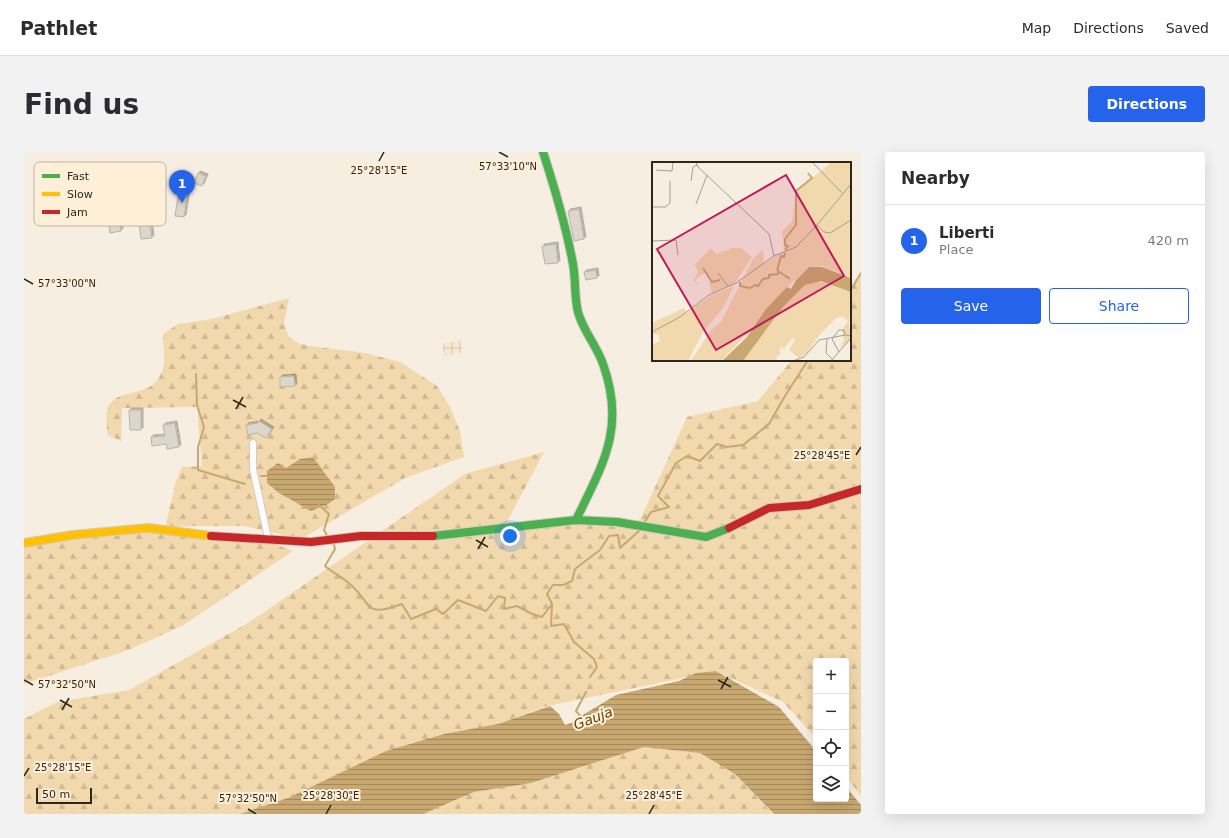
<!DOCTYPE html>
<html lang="en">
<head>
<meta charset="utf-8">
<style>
  body { margin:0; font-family:"DejaVu Sans",sans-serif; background:#f2f2f3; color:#2b2b33 }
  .controls { position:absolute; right:12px; bottom:12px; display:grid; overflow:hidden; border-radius:4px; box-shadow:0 4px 16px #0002 }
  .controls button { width:36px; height:36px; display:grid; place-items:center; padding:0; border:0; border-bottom:1px solid #e1e1e2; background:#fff; color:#2b2b33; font:20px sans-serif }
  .scale { position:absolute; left:12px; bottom:10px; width:56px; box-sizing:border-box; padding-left:4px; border:2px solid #2d261b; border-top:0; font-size:11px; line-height:14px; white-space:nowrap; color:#2d261b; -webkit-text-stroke:3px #feefd9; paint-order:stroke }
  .you { position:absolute; left:486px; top:384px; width:14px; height:14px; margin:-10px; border:3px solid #fff; border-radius:50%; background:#1a73e8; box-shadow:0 0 0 6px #1a73e833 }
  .badge { display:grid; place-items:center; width:26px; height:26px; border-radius:50%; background:#2563eb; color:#fff; font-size:13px; font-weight:700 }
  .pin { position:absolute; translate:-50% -33px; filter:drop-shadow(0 1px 2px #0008) }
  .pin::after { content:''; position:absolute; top:21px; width:14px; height:12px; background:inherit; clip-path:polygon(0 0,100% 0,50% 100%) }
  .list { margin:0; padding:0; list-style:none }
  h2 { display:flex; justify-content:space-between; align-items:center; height:52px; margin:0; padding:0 16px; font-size:17px }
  h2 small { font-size:13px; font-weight:400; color:#7c7c81 }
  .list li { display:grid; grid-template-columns:26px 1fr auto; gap:12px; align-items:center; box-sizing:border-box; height:72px; padding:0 16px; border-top:1px solid #e1e1e2 }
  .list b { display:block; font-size:15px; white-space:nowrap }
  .list p { margin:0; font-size:13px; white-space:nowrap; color:#7c7c81 }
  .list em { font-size:13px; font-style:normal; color:#7c7c81 }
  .actions { display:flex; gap:8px; padding:12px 16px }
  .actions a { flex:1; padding:9px 0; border:1px solid #2563eb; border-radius:4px; text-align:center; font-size:14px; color:#2563eb }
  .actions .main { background:#2563eb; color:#fff }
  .icon { flex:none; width:22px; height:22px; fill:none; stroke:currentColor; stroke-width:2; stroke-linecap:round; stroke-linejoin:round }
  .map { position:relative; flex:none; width:837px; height:662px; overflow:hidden; border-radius:4px }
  header { display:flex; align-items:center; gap:24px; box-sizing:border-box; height:56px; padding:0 20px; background:#fff; border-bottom:1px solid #e1e1e2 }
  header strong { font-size:19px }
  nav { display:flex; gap:22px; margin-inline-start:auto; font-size:14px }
  .intro { display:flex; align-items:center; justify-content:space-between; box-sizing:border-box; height:96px; padding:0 24px }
  h1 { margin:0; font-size:28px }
  .button { padding:10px 18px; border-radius:4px; background:#2563eb; color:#fff; font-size:14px; font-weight:700 }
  main { display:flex; gap:24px; padding:0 24px }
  aside { flex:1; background:#fff; border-radius:4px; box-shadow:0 4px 16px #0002 }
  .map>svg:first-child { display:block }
</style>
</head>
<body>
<header>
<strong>Pathlet</strong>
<nav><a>Map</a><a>Directions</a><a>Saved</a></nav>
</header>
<div class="intro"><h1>Find us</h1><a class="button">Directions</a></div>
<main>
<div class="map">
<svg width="837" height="662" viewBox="0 0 837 662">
  <defs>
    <pattern id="industrial-grid" width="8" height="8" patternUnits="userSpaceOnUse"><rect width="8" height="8" fill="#f8e8cf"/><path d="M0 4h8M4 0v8" fill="none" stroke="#d5c7b1"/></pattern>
    <pattern id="forest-firs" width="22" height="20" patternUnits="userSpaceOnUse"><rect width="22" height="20" fill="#f2d8ad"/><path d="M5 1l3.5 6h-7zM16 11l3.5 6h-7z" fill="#d0b994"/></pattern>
    <pattern id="water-rules" width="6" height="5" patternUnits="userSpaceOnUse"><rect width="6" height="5" fill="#c8a870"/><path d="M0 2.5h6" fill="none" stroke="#a3895b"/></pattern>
    <filter id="shadow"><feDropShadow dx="2" dy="-2" stdDeviation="0" flood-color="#0004"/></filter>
  </defs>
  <rect width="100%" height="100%" fill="#f6eee1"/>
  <polygon fill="url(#industrial-grid)" points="436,188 439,200 421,204 418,192"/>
  <g fill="url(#forest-firs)">
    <polygon points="837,124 837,644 822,624 822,509 792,509 792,586 759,550 692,519 519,555 251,656 230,662 0,662 0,567 33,550 105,538 224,471 441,322 520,300 478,379 616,368 663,265 734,249 768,208 826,208 826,138"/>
    <path d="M265,146L260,172L265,185L274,191L286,194L341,201L376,210L413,234L426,255L436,279L440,305L381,326L277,387L221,374H164L141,376L152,329L158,315L178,314L173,255L98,256L97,289L84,283C73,224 122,255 137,222C143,211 139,194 139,182L154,172L188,167Z"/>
    <polygon points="123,381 240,388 269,399 158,474 102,499 0,532 0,393"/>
    <polygon points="620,595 676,601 711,622 749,662 399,662 450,640 507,631"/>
  </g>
  <g fill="url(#water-rules)">
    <polygon points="289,305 311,335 311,347 304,352 287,359 255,341 243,331 243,319 254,311 262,316 276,307"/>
    <polygon points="692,519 755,555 792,599 792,647 822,647 822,635 837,653 837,662 750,662 711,622 676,601 620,595 507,631 450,640 399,662 216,662 264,646 362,599 420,582 474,572 526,554 535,562 541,573 553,569 557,564 592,543 655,529 672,521"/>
  </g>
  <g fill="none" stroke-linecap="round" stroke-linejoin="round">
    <g stroke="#c8a870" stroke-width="2">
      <polyline points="826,139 837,121"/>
      <polyline points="172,222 173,253 180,275 174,295 174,318 221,332"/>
      <polyline points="237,324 244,324"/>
      <polyline points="295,353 305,362 300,378 304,385"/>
      <polyline points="620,371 627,360 645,355 634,344 652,311 663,304 676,309 693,292 703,295 719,293 745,272 761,244 784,208"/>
      <path d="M310,393L311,397L301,414C309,421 320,426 327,433C349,453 340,466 378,452L387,467L412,457L419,462L434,448L462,459L474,444L481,446L480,457L493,454L508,462L518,465L528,452L527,474L540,472L550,490L570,507L573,515L566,525"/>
      <polyline points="528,452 523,442 529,433 539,433 548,429 551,417 576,398 585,384 594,383 596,396 615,379"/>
      <polyline points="558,566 552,559 562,540"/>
    </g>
  </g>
  <g fill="#ddd6cb" stroke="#b8b2a7" filter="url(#shadow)">
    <polygon points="174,21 182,24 178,34 170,31"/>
    <polygon points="155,38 164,39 160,65 151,64"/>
    <polygon points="124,55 128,86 117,87 113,56"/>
    <polygon points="555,57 560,87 550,89 544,59"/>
    <polygon points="96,72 97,79 86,81 85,73"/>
    <polygon points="532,92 534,111 521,112 518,94"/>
    <polygon points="572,118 573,126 562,128 560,120"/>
    <polygon points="270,224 271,234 256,235 256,225"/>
    <polygon points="105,258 117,258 117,278 106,278"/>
    <polygon points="235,269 248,277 242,286 233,281 224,283 222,273 234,271"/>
    <polygon points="151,271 155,295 143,297 142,292 128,294 127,285 141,284 139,273"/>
  </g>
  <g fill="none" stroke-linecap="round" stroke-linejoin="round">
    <g stroke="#d2cbc1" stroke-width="8">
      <polyline id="street" points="229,291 229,317 244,386"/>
    </g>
    <g stroke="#d2cbc1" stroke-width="10">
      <g id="fast">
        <path d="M519,0C531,37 542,74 549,112C552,128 550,144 554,160C559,179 573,194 579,212C602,276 579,312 552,368"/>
        <polyline points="409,384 552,368 593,370 682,385 705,376"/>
      </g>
    </g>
    <g stroke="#d2cbc1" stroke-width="10">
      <polyline id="slow" points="0,391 49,383 124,376 187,384"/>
    </g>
    <g stroke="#d2cbc1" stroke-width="10">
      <g id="jam">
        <polyline points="705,376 745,356 785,353 837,337"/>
        <polyline points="187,384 287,390 337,384 409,384"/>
      </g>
    </g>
    <use href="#street" stroke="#fefcfa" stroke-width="6"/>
    <use href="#fast" stroke="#4caf50" stroke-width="8"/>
    <use href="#slow" stroke="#ffc107" stroke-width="8"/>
    <use href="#jam" stroke="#c62828" stroke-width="8"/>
  </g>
  <path fill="none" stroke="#2d261b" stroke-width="1.5" d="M475,0L484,5M355,9L360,0M0,127L9,132M209,248L222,255M212,257L219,245M832,303L837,295M452,388L464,395M454,397L461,385M0,528L9,533M694,528L707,535M697,537L704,525M36,548L48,555M38,558L45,546M0,624L5,616M224,657L232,662M302,662L307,653M625,662L630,653"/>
  <g text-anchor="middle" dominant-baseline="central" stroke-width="4" stroke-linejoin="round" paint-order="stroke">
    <g font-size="14" font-style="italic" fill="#634509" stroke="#feefd9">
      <text transform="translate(569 566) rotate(-21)">Gauja</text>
    </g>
  </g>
  <g transform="translate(628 10)">
    <rect width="199" height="199" fill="#f6eee1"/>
    <path d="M180,0H199V72L197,76L199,79V115L170,104L157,105L134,126L102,165L69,199H39L59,168L69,160L101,97L111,87L112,102L132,89L130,69L140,60L145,28ZM59,86L64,92L81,86H89L100,95L82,122L60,132L57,121L60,119L54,111L43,117L46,123L41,118L46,111L43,102ZM162,119L180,122L199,130L197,162L199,173L196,180L188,186L192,178L190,168L196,159L190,154L183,157L164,177L155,191L147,196L137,188L143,178L140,176L132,187L128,185V192L125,194L124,199H91L131,145L153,123ZM82,124L71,146L51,170L36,199H0V183L8,179L6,172H0V170L6,168H0L2,160L32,146L35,151L58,134Z" fill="#f2d8ad"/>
    <path d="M157,105H170L199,116V130L169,119L153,123L131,145L91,199H70L94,176L114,147L135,125L139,127L144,118Z" fill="#c8a870"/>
    <path fill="none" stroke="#c8a870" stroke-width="2" d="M133,88L136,84L133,83V77L144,63V29L160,16L156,11M51,106L60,120L68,118M125,109L129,94L132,95L133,91M88,120V124L98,126L103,123L106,124L111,117L117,116V113L126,112V109L138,117"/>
    <path fill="none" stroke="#a69e92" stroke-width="1" d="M44,0L46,5L117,72L122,94M160,0L190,31M4,8L20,9L21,0M39,19L41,5L45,3M44,42L55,13M0,45H13L18,41V19M165,63L199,22M0,79L24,78L26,93M66,111L76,124M0,170L28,155L57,133L84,121L122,94L144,85L165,63L172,70L178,71L199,58M175,177L174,191L180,197M187,190L180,177L187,168H192L193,173M141,199L152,195L167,178L193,173L199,174M179,199L199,176"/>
    <path fill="#c2185b" fill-opacity="0.15" stroke="#c2185b" stroke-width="2" d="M134,13L192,114L64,188L5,87Z"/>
    <rect width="199" height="199" fill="none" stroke="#2d261b" stroke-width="2"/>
  </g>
  <rect x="10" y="10" width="132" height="64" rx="6" fill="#feefd9" stroke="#bfb3a0" stroke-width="1"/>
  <rect x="18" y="22" width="18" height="4" fill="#4caf50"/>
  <rect x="18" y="40" width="18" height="4" fill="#ffc107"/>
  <rect x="18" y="58" width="18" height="4" fill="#c62828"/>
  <g font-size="11" fill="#2d261b">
    <text x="43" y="28">Fast</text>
    <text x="43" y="46">Slow</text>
    <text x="43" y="64">Jam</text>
  </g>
  <g font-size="10" text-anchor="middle" fill="#2d261b" stroke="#feefd9" stroke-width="4" stroke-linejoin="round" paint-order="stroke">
    <text x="484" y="18">57°33'10"N</text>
    <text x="355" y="22">25°28'15"E</text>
    <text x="43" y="135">57°33'00"N</text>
    <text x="798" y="307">25°28'45"E</text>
    <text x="43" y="536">57°32'50"N</text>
    <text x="39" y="619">25°28'15"E</text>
    <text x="307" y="647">25°28'30"E</text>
    <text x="630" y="647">25°28'45"E</text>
    <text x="224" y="650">57°32'50"N</text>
  </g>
</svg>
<div class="controls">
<button>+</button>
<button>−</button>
<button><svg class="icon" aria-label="locate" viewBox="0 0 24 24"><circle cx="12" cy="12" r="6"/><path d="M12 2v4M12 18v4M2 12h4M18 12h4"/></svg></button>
<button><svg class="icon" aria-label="layers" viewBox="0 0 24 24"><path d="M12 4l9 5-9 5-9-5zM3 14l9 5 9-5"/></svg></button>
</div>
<div class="scale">50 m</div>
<div class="you"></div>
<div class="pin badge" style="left:158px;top:51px">1</div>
</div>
<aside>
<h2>Nearby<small></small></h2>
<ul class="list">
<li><span class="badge">1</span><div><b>Liberti</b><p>Place</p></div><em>420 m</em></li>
</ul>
<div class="actions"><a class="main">Save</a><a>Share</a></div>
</aside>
</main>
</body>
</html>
